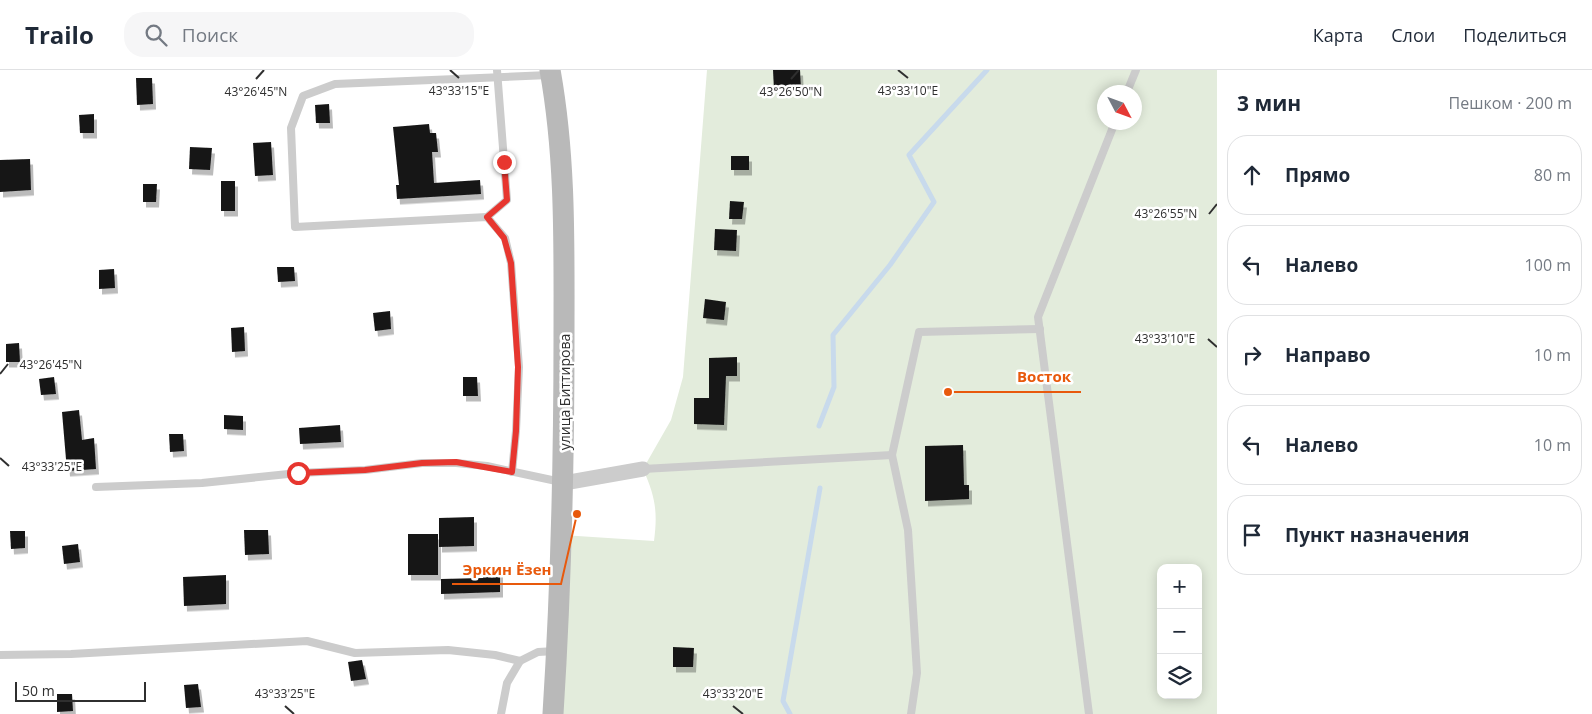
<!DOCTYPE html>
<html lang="ru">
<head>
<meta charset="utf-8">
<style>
  body { margin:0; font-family:"Open Sans",sans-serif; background:#f6f6f7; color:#1f2937 }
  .controls { position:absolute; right:15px; bottom:15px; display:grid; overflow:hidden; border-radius:10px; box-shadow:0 2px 12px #0003 }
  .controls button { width:45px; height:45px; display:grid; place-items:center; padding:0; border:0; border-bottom:1px solid #e0e1e3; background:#fff; color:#1f2937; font:25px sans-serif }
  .compass { position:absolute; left:1097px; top:15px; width:45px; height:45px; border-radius:50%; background:#fff; box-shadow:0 2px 12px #0003; rotate:131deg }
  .scale { position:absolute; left:15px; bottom:12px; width:131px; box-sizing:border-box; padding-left:5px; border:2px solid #2f2f2f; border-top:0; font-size:14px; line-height:18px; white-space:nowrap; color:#2f2f2f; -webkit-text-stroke:4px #fff; paint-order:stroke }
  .stop { position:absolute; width:15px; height:15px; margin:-11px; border:4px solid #e7362f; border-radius:50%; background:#fff }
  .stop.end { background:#e7362f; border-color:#fff; box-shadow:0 1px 5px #0008 }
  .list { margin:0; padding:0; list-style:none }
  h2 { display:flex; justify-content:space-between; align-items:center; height:65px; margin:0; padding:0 20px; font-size:21px }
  h2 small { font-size:16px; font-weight:400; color:#747a83 }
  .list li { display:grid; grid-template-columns:32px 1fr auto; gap:15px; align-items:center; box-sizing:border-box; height:80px; margin:0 10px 10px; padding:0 10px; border:1px solid #e0e1e3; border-radius:20px }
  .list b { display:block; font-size:19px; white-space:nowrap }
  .list em { font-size:16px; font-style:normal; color:#747a83 }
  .icon { flex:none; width:28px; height:28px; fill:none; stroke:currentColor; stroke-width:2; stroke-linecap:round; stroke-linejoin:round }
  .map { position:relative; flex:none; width:1217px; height:644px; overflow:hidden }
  header { display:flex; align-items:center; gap:30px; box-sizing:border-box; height:70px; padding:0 25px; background:#fff; border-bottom:1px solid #e0e1e3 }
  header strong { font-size:24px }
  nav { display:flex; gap:28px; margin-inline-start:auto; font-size:18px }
  .search { width:350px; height:45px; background:#f6f6f7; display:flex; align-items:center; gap:12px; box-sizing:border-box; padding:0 18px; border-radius:20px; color:#747a83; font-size:19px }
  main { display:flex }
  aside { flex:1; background:#fff }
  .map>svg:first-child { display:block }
</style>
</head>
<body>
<header>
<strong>Trailo</strong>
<div class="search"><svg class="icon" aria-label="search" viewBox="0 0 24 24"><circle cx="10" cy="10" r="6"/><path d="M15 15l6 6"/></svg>Поиск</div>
<nav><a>Карта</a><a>Слои</a><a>Поделиться</a></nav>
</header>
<main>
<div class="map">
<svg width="1217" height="644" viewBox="0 0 1217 644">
  <defs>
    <filter id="shadow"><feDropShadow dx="3" dy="5.5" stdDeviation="0" flood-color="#0004"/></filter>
  </defs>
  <rect width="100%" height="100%" fill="#fff"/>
  <path fill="#e3ecdc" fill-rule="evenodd" d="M707,0H1217V644H553L562,465L654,471C658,441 655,426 643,399L671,350L683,307ZM1104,22H1134V52H1104ZM1161,498H1198V625H1161Z"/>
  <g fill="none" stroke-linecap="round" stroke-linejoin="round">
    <g stroke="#c8daec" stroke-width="5">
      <polyline points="819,356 834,317 833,265 890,195 934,132 909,85 987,0"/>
      <polyline points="790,644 783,631 820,418"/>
    </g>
  </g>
  <g fill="#161616" filter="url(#shadow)">
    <polygon points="773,0 800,0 801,19 774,20"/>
    <polygon points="136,8 152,8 153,34 137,35"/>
    <polygon points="329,34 330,53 316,53 315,35"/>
    <polygon points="94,44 94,63 80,63 79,45"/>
    <polygon points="429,54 430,63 436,63 438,82 432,82 434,113 480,110 481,124 397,129 396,115 399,115 393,57"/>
    <polygon points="271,72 273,105 255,106 253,73"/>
    <polygon points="190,77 212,78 210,100 189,99"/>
    <rect x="731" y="86" width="18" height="14"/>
    <polygon points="30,89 31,120 0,122 0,90"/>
    <rect x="221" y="111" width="14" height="30"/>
    <polygon points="143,114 157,114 156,132 143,132"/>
    <polygon points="730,131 744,132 742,149 729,149"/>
    <polygon points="715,159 737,160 736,181 714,180"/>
    <polygon points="277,197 294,197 295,211 278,212"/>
    <polygon points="114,199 115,218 99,219 99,200"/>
    <polygon points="705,229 726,232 724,250 703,248"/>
    <polygon points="390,241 391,259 375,261 373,243"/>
    <polygon points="244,257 245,281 232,282 231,258"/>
    <polygon points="19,273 20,292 6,292 6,274"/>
    <polygon points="737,287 737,306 726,306 724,355 694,354 694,328 709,328 709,288"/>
    <polygon points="54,307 56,324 41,325 39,309"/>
    <polygon points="463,307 477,307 478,326 463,326"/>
    <polygon points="79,340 82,370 94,368 96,399 67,401 62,342"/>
    <polygon points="224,345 243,346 243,360 224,359"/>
    <polygon points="340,355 341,372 300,374 299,358"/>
    <polygon points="169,364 183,364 184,381 170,382"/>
    <polygon points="963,375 964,415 969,415 969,429 925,431 925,376"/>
    <polygon points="474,447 474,476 439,477 439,448"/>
    <polygon points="244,460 268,460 269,484 245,485"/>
    <polygon points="10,461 25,461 25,478 11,479"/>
    <rect x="408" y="464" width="30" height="41"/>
    <polygon points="78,474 80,492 64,494 62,476"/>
    <polygon points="483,500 500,500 500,522 441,524 441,509 483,508"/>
    <polygon points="226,505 226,534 184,536 183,507"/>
    <polygon points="673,577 694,578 693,597 673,597"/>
    <polygon points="362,590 366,609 351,611 348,592"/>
    <polygon points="198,614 201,637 186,638 184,615"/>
    <polygon points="57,624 72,624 73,641 57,642"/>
  </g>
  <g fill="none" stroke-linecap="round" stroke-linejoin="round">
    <g stroke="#ccc" stroke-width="8">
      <polyline points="1127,22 1136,0"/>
      <polyline points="487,147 507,130 497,0"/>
      <polyline points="892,385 919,262 1040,259"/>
      <polyline points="643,399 892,385 908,460 917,603 911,644"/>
      <polyline points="512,402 516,361 519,297 511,193 505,168 487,147 295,157 291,58 303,26 335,14 549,5"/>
      <polyline points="96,417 202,413 298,403 365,400 422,393 456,393 487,396 561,412"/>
      <polyline points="0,585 71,584 307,571 355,583 448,580 495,585 520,591 538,582 555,581"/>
      <polyline points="501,644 507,613 520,591"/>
      <polyline points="1089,644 1038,247 1115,52"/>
    </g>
    <polyline stroke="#ccc" stroke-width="15" points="564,413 643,399"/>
    <path stroke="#b9b9b9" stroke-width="21" d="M550,0C566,89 564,177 564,267C564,393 561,518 553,644"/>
  </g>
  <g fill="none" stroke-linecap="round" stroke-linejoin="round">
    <polyline stroke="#e7362f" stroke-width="6" points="298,403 365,400 422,393 456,392 512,402 516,361 518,297 511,193 504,168 487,147 507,130 504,92"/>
  </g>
  <path fill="none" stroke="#2f2f2f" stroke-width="2" d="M450,0L459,8M898,0L908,8M256,9L264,0M791,9L799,0M1209,144L1217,134M1208,269L1217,277M0,304L8,294M0,388L9,396M285,636L294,644M733,636L743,644"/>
  <g text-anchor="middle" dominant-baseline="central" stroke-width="5" stroke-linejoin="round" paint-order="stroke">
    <g font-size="14" fill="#2f2f2f" stroke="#fff">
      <text transform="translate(564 322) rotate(-90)">улица Биттирова</text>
    </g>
  </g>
  <g font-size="12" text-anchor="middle" fill="#2f2f2f" stroke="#fff" stroke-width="5" stroke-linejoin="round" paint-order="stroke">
    <text x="459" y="25">43°33'15"E</text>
    <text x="908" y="25">43°33'10"E</text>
    <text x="791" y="26">43°26'50"N</text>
    <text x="256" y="26">43°26'45"N</text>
    <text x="1166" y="148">43°26'55"N</text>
    <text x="1165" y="273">43°33'10"E</text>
    <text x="51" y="299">43°26'45"N</text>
    <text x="52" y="401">43°33'25"E</text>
    <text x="285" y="628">43°33'25"E</text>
    <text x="733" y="628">43°33'20"E</text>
  </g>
  <path fill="none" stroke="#e8590c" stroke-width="2" d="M948 322L1007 322H1081M577 444L561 514H452"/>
  <g fill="#e8590c" stroke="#fff" stroke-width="2">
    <circle cx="948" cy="322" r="5"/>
    <circle cx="577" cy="444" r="5"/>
  </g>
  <g font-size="15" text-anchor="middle" font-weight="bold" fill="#e8590c" stroke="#fff" stroke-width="5" stroke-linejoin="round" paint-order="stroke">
    <text x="1044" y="312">Восток</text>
    <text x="507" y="505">Эркин Ёзен</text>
  </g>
</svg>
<div class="controls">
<button>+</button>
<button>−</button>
<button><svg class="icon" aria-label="layers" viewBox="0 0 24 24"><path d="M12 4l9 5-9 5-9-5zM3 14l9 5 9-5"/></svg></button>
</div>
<svg class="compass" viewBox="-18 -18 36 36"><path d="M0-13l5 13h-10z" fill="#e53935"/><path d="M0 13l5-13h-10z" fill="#747a83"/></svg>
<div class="scale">50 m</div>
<div class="stop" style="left:298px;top:403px"></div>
<div class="stop end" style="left:504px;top:92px"></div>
</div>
<aside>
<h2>3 мин<small>Пешком · 200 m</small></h2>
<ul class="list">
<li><svg class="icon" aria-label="ahead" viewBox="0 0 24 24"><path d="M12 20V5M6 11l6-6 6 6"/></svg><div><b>Прямо</b></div><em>80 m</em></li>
<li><svg class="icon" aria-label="left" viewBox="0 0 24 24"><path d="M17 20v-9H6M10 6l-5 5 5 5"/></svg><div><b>Налево</b></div><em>100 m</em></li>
<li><svg class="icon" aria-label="right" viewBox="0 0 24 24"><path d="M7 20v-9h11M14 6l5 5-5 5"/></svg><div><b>Направо</b></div><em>10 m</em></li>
<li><svg class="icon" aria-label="left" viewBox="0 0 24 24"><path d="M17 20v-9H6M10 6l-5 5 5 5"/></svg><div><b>Налево</b></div><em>10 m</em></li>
<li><svg class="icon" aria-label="arrive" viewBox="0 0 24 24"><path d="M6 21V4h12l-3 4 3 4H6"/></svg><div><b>Пункт назначения</b></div></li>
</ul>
</aside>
</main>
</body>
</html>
